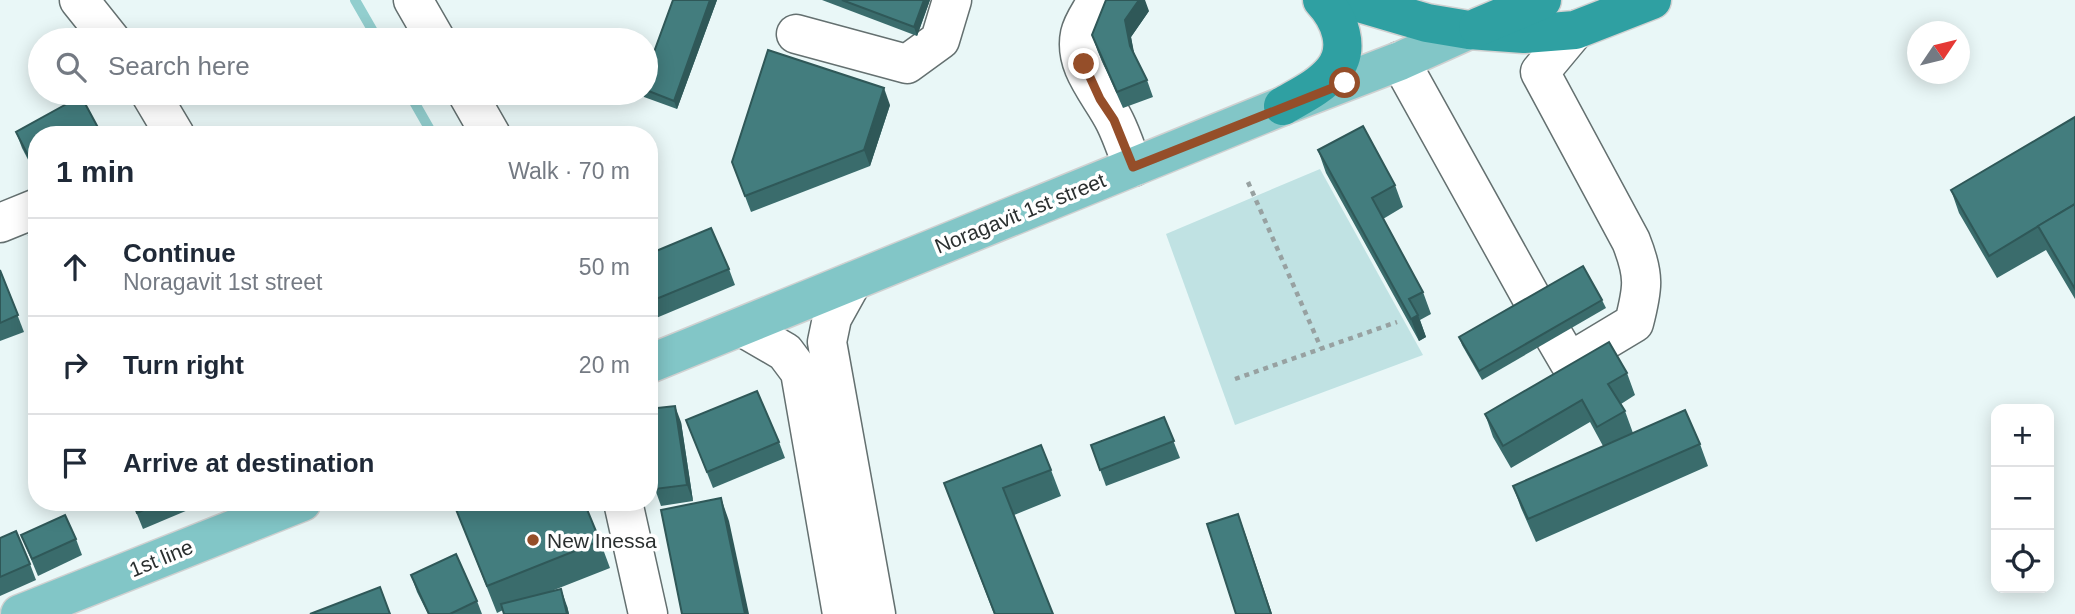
<!DOCTYPE html>
<html lang="en">
<head>
<meta charset="utf-8">
<style>
  body { margin:0; font-family:Arial,sans-serif; background:#f6f6f7; color:#1f2937 }
  .controls { position:absolute; right:21px; bottom:21px; display:grid; overflow:hidden; border-radius:14px; box-shadow:0 4px 18px #0003 }
  .controls button { width:63px; height:63px; display:grid; place-items:center; padding:0; border:0; border-bottom:2px solid #e0e1e3; background:#fff; color:#1f2937; font:35px sans-serif }
  .compass { position:absolute; left:1907px; top:21px; width:63px; height:63px; border-radius:50%; background:#fff; box-shadow:0 4px 18px #0003; rotate:55deg }
  .stop { position:absolute; width:21px; height:21px; margin:-16px; border:5px solid #954e29; border-radius:50%; background:#fff }
  .stop.end { background:#954e29; border-color:#fff; box-shadow:0 2px 7px #0008 }
  .list { margin:0; padding:0; list-style:none }
  h2 { display:flex; justify-content:space-between; align-items:center; height:91px; margin:0; padding:0 28px; font-size:30px }
  h2 small { font-size:23px; font-weight:400; color:#747a83 }
  .list li { display:grid; grid-template-columns:46px 1fr auto; gap:21px; align-items:center; box-sizing:border-box; height:98px; padding:0 28px; border-top:2px solid #e0e1e3 }
  .list b { display:block; font-size:26px; white-space:nowrap }
  .list p { margin:0; font-size:23px; white-space:nowrap; color:#747a83 }
  .list em { font-size:23px; font-style:normal; color:#747a83 }
  .icon { flex:none; width:38px; height:38px; fill:none; stroke:currentColor; stroke-width:2; stroke-linecap:round; stroke-linejoin:round }
  .map { position:relative; flex:none; width:2075px; height:614px; overflow:hidden }
  .search { position:absolute; background:#fff; box-shadow:0 4px 18px #0003; left:28px; top:28px; width:630px; height:77px; display:flex; align-items:center; gap:18px; box-sizing:border-box; padding:0 24px; border-radius:38px; color:#747a83; font-size:26px }
  .panel { position:absolute; background:#fff; box-shadow:0 4px 18px #0003; left:28px; top:126px; width:630px; height:385px; border-radius:28px }
  .map>svg:first-child { display:block }
</style>
</head>
<body>
<div class="map">
<svg width="2075" height="614" viewBox="0 0 2075 614">
  <rect width="100%" height="100%" fill="#e9f7f7"/>
  <polygon fill="#c0e2e3" points="1320,169 1423,355 1235,425 1166,234"/>
  <g fill="none" stroke-linecap="round" stroke-linejoin="round">
    <g stroke="#92cece" stroke-width="10">
      <polyline points="355,0 378,40"/>
      <polyline points="409,93 433,135"/>
    </g>
    <g stroke="#647070" stroke-width="41">
      <g id="minor">
        <polyline points="79,0 111,40"/>
        <polyline points="413,0 436,40"/>
        <path d="M1097,0C1092,11 1083,21 1080,34C1073,67 1102,95 1115,122C1122,136 1127,152 1133,167"/>
        <polyline points="796,34 907,64 940,40 952,0"/>
        <polyline points="1400,61 1535,304"/>
        <polyline points="150,93 175,135"/>
        <polyline points="467,93 491,135"/>
        <polyline points="0,223 37,208"/>
        <polyline points="852,282 832,318 827,342 876,614"/>
        <polyline points="742,327 785,352 800,372 842,614"/>
        <path d="M1555,338L1569,362L1634,323C1643,288 1645,276 1631,241L1540,72L1575,30"/>
        <polyline points="623,502 648,614"/>
      </g>
    </g>
    <g stroke="#d0d1d1" stroke-width="41">
      <g id="major">
        <polyline points="649,364 1283,106 1400,61 1469,30"/>
        <polyline points="20,614 302,502"/>
      </g>
    </g>
    <g stroke="#d0d1d1" stroke-width="41">
      <g id="highway">
        <polyline points="1349,0 1427,23 1469,30 1524,34 1575,30 1652,0"/>
        <polyline points="1478,27 1542,0"/>
        <path d="M1283,106C1300,96 1320,87 1333,71C1352,48 1339,18 1322,0"/>
      </g>
    </g>
    <g stroke="#97a1a1" stroke-width="4.5" stroke-dasharray="5 5" stroke-linecap="butt">
      <polyline points="1248,182 1321,348"/>
      <polyline points="1235,379 1397,322"/>
    </g>
    <use href="#minor" stroke="#fff" stroke-width="38"/>
    <use href="#major" stroke="#82c6c7" stroke-width="38"/>
    <use href="#highway" stroke="#2fa0a2" stroke-width="38"/>
  </g>
  <g fill="#3a6c6c">
    <polygon points="673,0 717,0 677,109 644,97 642,93 646,93 646,74"/>
    <polygon points="822,0 930,0 917,36"/>
    <polygon points="1149,11 1131,37 1134,55 1147,80 1153,97 1123,108 1098,52 1092,35"/>
    <polygon points="890,105 870,166 751,212 732,162"/>
    <polygon points="2075,117 2075,299 2046,250 1997,278 1959,213 1951,190"/>
    <polygon points="16,132 37,135 37,177 22,148"/>
    <polygon points="1318,150 1395,185 1403,207 1383,219 1423,292 1431,314 1420,320 1426,337 1419,341 1326,173"/>
    <polygon points="649,254 729,269 735,285 649,321"/>
    <polygon points="0,270 24,332 0,341"/>
    <polygon points="1602,300 1606,308 1482,380 1462,345 1459,337"/>
    <polygon points="1627,373 1635,395 1621,404 1625,411 1633,433 1700,444 1708,466 1536,542 1521,508 1513,486 1603,446 1590,422 1511,468 1493,437 1485,414"/>
    <polygon points="1164,417 1180,458 1106,486 1091,445"/>
    <polygon points="686,420 779,442 785,458 713,488"/>
    <polygon points="681,422 693,501 661,506 655,489"/>
    <polygon points="1051,470 1061,496 1014,515 1053,614 994,614 944,483"/>
    <polygon points="132,502 207,502 143,529"/>
    <polygon points="453,502 600,541 610,568 549,592 567,606 569,614 504,614 503,610 497,613"/>
    <polygon points="21,535 76,539 82,555 38,576"/>
    <polygon points="0,538 30,564 36,580 0,596"/>
    <polygon points="411,575 477,601 482,614 428,614 417,592"/>
  </g>
  <g fill="#2f5858">
    <polygon points="710,0 717,0 677,109 674,101"/>
    <polygon points="924,0 930,0 917,36 914,27"/>
    <polygon points="1139,0 1145,0 1149,11 1131,37 1136,62 1130,46 1125,20"/>
    <polygon points="884,88 890,105 870,166 864,150"/>
    <polygon points="1418,315 1426,337 1419,341 1411,319"/>
    <polygon points="675,406 681,422 693,501 687,485"/>
    <polygon points="721,498 729,521 749,614 745,614"/>
    <polygon points="1238,514 1246,536 1272,614 1271,614"/>
    <polygon points="561,589 567,606 569,614 567,614"/>
  </g>
  <g fill="#437d7e" stroke="#2f5858" stroke-width="2">
    <polygon points="673,0 710,0 674,101 646,90 646,74"/>
    <polygon points="842,0 924,0 914,27"/>
    <polygon points="1106,0 1139,0 1125,20 1130,46 1147,80 1117,92 1092,35"/>
    <polygon points="768,50 884,88 864,150 745,196 732,162"/>
    <polygon points="81,96 102,135 37,135 37,173 16,132"/>
    <polygon points="2075,117 2075,204 1989,256 1951,190"/>
    <polygon points="1363,126 1395,185 1372,198 1423,292 1409,299 1418,315 1411,319 1318,150"/>
    <polygon points="2075,204 2075,289 2038,226"/>
    <polygon points="711,228 729,269 649,302 649,254"/>
    <polygon points="37,232 37,253 29,236"/>
    <polygon points="1583,266 1602,300 1479,371 1459,337"/>
    <polygon points="0,270 18,315 0,323"/>
    <polygon points="1609,342 1627,373 1608,384 1625,411 1597,427 1582,400 1503,446 1485,414"/>
    <polygon points="757,391 779,442 707,472 686,420"/>
    <polygon points="675,406 687,485 655,489 649,449 649,409"/>
    <polygon points="1685,410 1700,444 1528,519 1513,486"/>
    <polygon points="1164,417 1174,441 1100,470 1091,445"/>
    <polygon points="1041,445 1051,470 1003,488 1053,614 995,614 944,483"/>
    <polygon points="721,498 745,614 682,614 661,510"/>
    <polygon points="133,502 162,502 137,513"/>
    <polygon points="453,502 584,502 600,541 487,586"/>
    <polygon points="1238,514 1271,614 1236,614 1207,524"/>
    <polygon points="65,515 76,539 32,559 21,535"/>
    <polygon points="16,531 30,564 0,577 0,538"/>
    <polygon points="456,554 477,601 450,614 429,614 411,575"/>
    <polygon points="380,587 390,614 310,614"/>
    <polygon points="561,589 567,614 504,614 501,604"/>
  </g>
  <g fill="none" stroke-linecap="round" stroke-linejoin="round">
    <polyline stroke="#954e29" stroke-width="9" points="1084,64 1100,99 1114,120 1133,167 1345,83"/>
  </g>
  <circle fill="#954e29" stroke="#fff" stroke-width="2.5" cx="533" cy="540" r="7"/>
  <g text-anchor="middle" dominant-baseline="central" stroke-width="7" stroke-linejoin="round" paint-order="stroke">
    <g font-size="21" fill="#2b3030" stroke="#fff">
      <text transform="translate(1020 213) rotate(-22)">Noragavit 1st street</text>
      <text transform="translate(161 558) rotate(-22)">1st line</text>
    </g>
    <g font-size="21" fill="#2b3030" stroke="#fff" text-anchor="start">
      <text x="547" y="540">New Inessa</text>
    </g>
  </g>
</svg>
<div class="controls">
<button>+</button>
<button>−</button>
<button><svg class="icon" aria-label="locate" viewBox="0 0 24 24"><circle cx="12" cy="12" r="6"/><path d="M12 2v4M12 18v4M2 12h4M18 12h4"/></svg></button>
</div>
<svg class="compass" viewBox="-18 -18 36 36"><path d="M0-13l5 13h-10z" fill="#e53935"/><path d="M0 13l5-13h-10z" fill="#747a83"/></svg>
<div class="stop" style="left:1345px;top:83px"></div>
<div class="stop end" style="left:1084px;top:64px"></div>
<div class="search"><svg class="icon" aria-label="search" viewBox="0 0 24 24"><circle cx="10" cy="10" r="6"/><path d="M15 15l6 6"/></svg>Search here</div>
<section class="panel">
<h2>1 min<small>Walk · 70 m</small></h2>
<ul class="list">
<li><svg class="icon" aria-label="ahead" viewBox="0 0 24 24"><path d="M12 20V5M6 11l6-6 6 6"/></svg><div><b>Continue</b><p>Noragavit 1st street</p></div><em>50 m</em></li>
<li><svg class="icon" aria-label="right" viewBox="0 0 24 24"><path d="M7 20v-9h11M14 6l5 5-5 5"/></svg><div><b>Turn right</b></div><em>20 m</em></li>
<li><svg class="icon" aria-label="arrive" viewBox="0 0 24 24"><path d="M6 21V4h12l-3 4 3 4H6"/></svg><div><b>Arrive at destination</b></div></li>
</ul>
</section>
</div>
</body>
</html>
